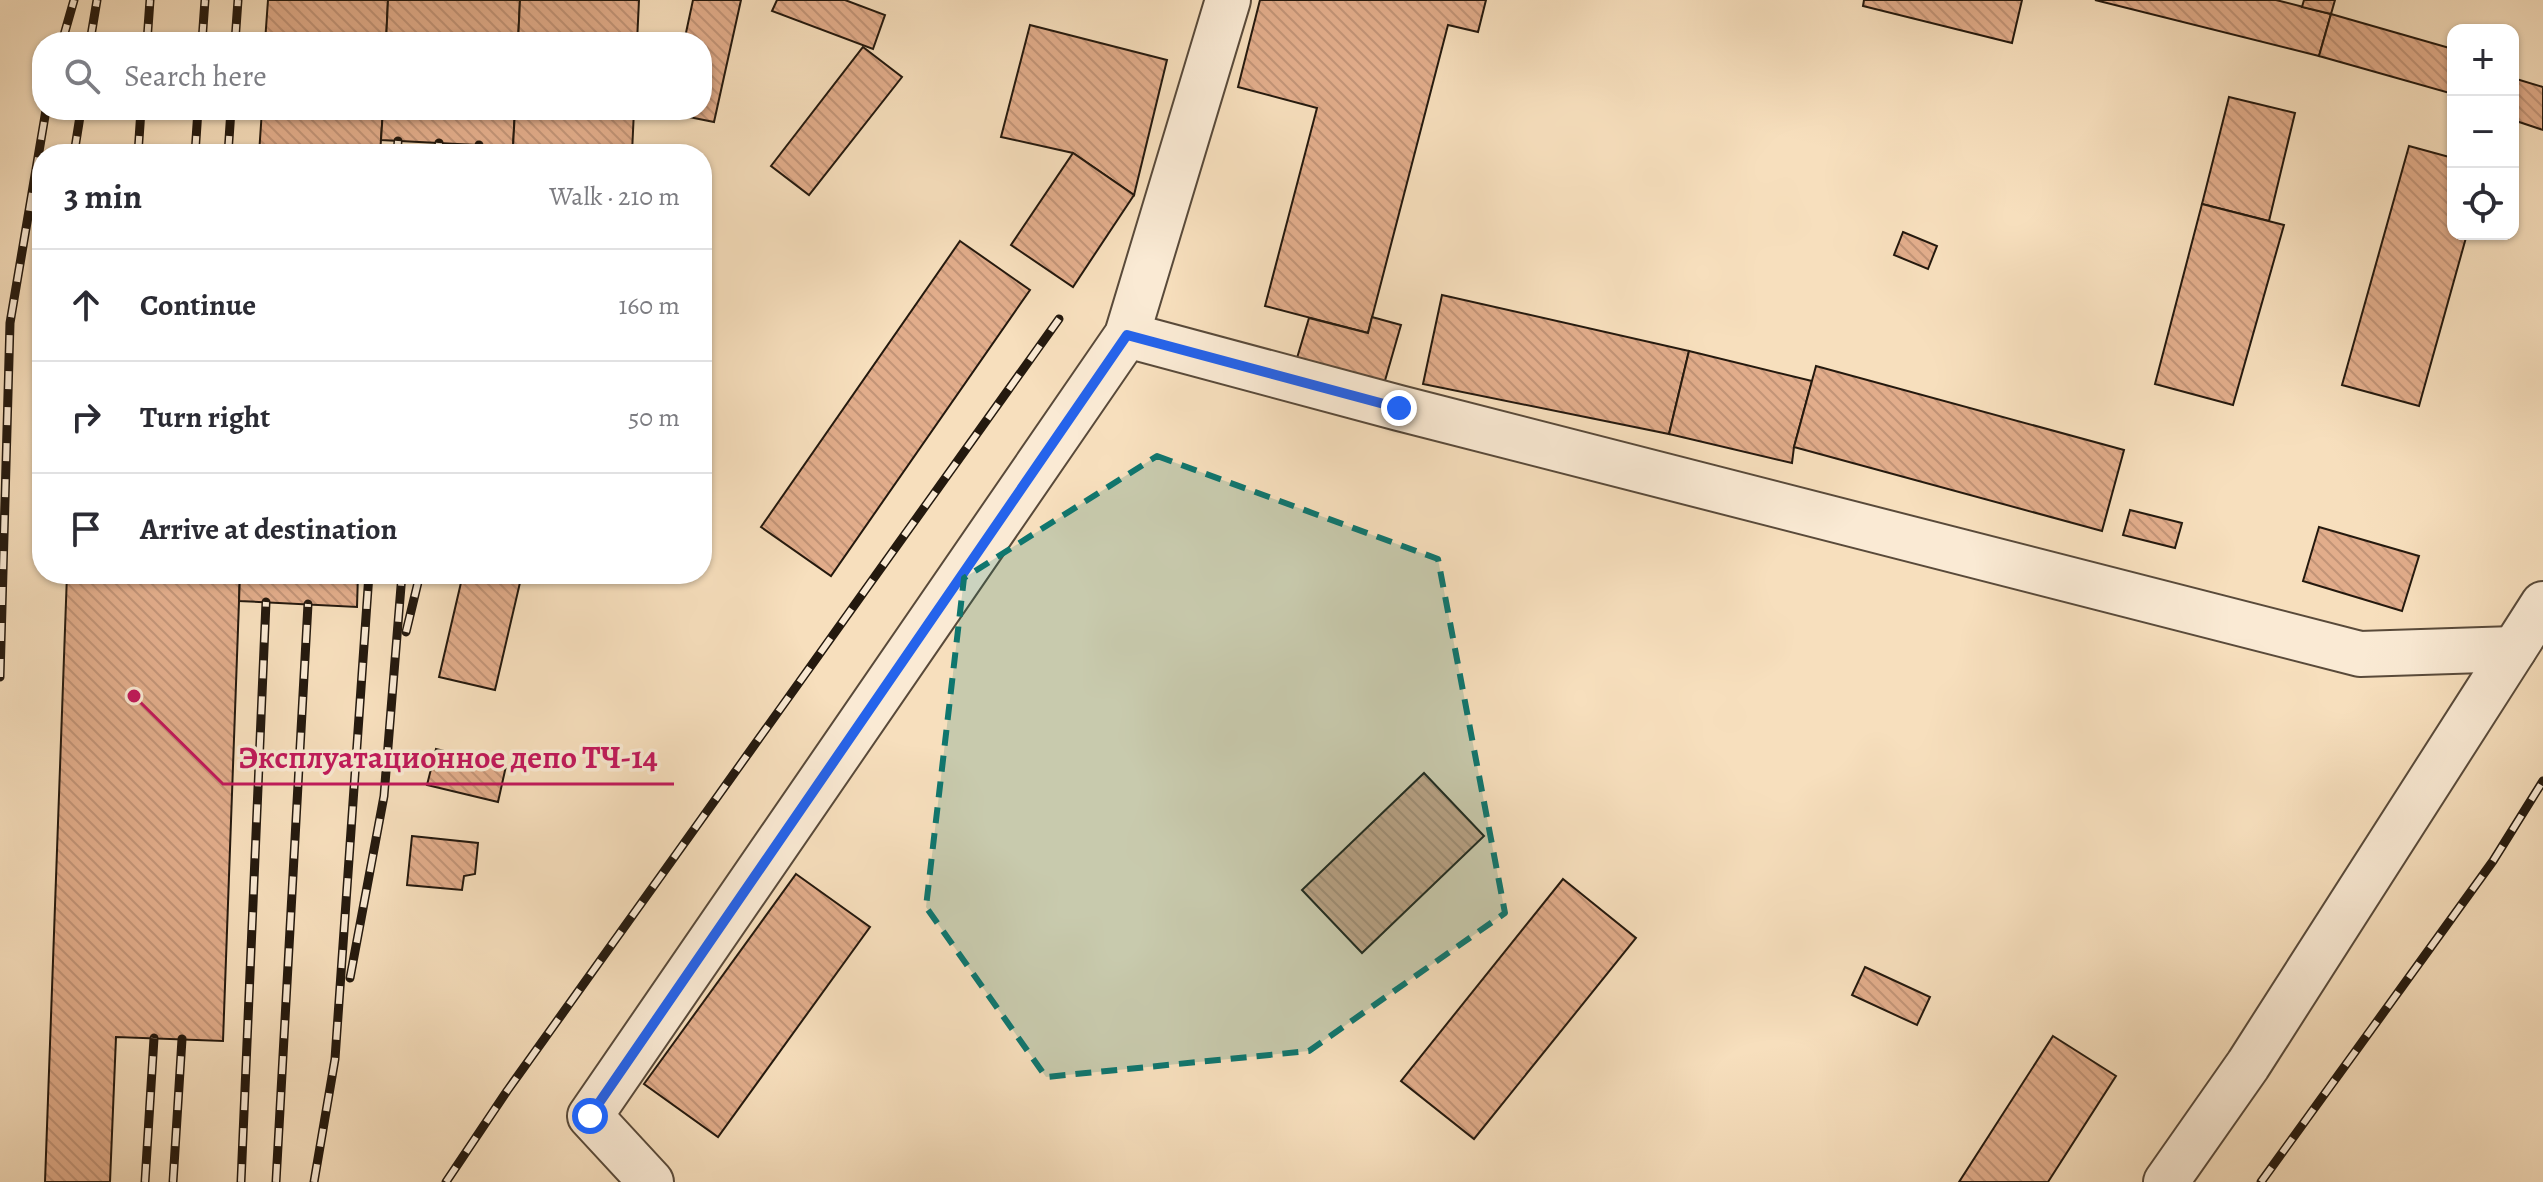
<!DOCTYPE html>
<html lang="en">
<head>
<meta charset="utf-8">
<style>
  body { margin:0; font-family:Alegreya,serif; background:#f2f2f3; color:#2b2b33 }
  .controls { position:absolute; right:24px; top:24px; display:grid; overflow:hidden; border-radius:16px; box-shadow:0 2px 6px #0004 }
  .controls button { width:72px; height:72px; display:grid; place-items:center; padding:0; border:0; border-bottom:2px solid #e1e1e2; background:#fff; color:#2b2b33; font:40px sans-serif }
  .stop { position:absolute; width:24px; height:24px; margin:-18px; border:6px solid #2563eb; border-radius:50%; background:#fff }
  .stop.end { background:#2563eb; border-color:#fff; box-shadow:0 2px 8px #0008 }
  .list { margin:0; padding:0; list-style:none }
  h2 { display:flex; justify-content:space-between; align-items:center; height:104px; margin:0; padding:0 32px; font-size:34px }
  h2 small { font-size:26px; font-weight:400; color:#7c7c81 }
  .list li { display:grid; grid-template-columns:52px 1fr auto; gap:24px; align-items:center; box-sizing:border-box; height:112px; padding:0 32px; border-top:2px solid #e1e1e2 }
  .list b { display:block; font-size:30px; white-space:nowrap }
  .list em { font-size:26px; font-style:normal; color:#7c7c81 }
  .icon { flex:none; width:44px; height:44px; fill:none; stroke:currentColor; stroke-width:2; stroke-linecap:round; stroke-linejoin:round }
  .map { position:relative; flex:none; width:2543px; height:1182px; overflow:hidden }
  .search { position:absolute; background:#fff; box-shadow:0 2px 6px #0004; left:32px; top:32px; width:680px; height:88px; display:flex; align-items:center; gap:20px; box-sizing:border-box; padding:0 28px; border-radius:32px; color:#7c7c81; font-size:30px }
  .panel { position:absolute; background:#fff; box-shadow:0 2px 6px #0004; left:32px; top:144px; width:680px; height:440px; border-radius:32px }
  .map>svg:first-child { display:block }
</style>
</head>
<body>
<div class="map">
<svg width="2543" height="1182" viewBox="0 0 2543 1182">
  <defs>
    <pattern id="building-back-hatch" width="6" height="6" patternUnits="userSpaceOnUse" patternTransform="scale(2)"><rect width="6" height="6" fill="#e2ad8b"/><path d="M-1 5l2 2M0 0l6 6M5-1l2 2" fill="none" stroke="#c29477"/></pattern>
  </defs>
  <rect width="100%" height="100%" fill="#f7dfbd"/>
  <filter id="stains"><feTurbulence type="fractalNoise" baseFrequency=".0025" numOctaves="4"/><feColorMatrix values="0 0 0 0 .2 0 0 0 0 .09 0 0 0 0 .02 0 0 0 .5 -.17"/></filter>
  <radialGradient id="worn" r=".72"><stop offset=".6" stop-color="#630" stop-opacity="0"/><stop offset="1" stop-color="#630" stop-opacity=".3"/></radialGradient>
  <g fill="url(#building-back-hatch)" stroke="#24190e" stroke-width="2">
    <polygon points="268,0 388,0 386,42 265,42"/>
    <polygon points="388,0 520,0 518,42 386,42"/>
    <polygon points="520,0 639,0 637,42 518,42"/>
    <polygon points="693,0 741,0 714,122 669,113 669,110 702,110 702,42 684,42"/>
    <polygon points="777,0 845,0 885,15 873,49 772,11"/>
    <polygon points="1260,0 1486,0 1478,32 1448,25 1368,333 1265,306 1317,108 1238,87"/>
    <polygon points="1864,0 2022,0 2012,43 1863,6"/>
    <polygon points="2095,0 2276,0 2331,14 2319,56"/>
    <polygon points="2304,0 2335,0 2331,14 2302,7"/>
    <polygon points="2331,14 2453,49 2453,94 2319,56"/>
    <polygon points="1030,25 1167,60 1134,195 1073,153 1001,137"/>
    <polygon points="863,47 902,77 809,195 771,166"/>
    <polygon points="2513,78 2543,87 2543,130 2513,120"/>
    <polygon points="2229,97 2295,113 2269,221 2202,204"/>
    <polygon points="262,110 383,110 380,154 259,154"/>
    <polygon points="383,110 515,110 513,147 381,140"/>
    <polygon points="515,110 634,110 632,153 513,147"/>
    <polygon points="2409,146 2453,158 2453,234 2467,234 2419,406 2342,385"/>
    <polygon points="1073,153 1134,195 1073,287 1011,245"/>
    <polygon points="2202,204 2284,225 2233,405 2155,384"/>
    <polygon points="1903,232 1937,246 1928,269 1894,255"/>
    <polygon points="960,241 1030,290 831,576 761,527"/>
    <polygon points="1442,295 1689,351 1669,434 1423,384"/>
    <polygon points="1372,317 1401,325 1384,384 1297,358 1309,318 1368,333"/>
    <polygon points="1689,351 1812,381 1794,447 1792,463 1669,434"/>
    <polygon points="1816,366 2124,450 2102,531 1794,447"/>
    <polygon points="42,374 42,555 36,555"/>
    <polygon points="2130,510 2182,523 2175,548 2123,535"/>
    <polygon points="2319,527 2419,556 2402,611 2303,581"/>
    <polygon points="67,574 240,574 223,1041 116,1037 110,1182 45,1182"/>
    <polygon points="240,574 358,574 357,607 239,601"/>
    <polygon points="463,574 522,574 495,690 439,677"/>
    <polygon points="436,749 506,766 498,802 427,785"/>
    <polygon points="1424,773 1484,836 1362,953 1302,890"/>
    <polygon points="412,836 478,843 475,874 464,876 462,890 407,885"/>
    <polygon points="796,874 870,927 718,1137 644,1084"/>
    <polygon points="1563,879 1636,938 1474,1139 1401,1081"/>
    <polygon points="1865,967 1930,997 1917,1025 1852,995"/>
    <polygon points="2053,1036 2116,1076 2048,1182 1959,1182"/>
  </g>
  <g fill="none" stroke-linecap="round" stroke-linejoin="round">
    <g stroke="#594a3a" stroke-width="48">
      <g id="minor">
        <polyline points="1127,335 1399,408 2360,654 2514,649"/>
        <polyline points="651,1182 590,1116 1127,335 1228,0"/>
        <polyline points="2166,1182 2248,1065 2543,604"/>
      </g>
    </g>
    <use href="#minor" stroke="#faead4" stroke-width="44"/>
    <g stroke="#24190e" stroke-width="9">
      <g id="rail">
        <polyline points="62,42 74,0"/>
        <polyline points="90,42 97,0"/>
        <polyline points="147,42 150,0"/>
        <polyline points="202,42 205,0"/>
        <polyline points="235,42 238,0"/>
        <polyline points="74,154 81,110"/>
        <polyline points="138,154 141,110"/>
        <polyline points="195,154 198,110"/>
        <polyline points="228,154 231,110"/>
        <polyline points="397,154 398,141"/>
        <polyline points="438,154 439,143"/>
        <polyline points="479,154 479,145"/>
        <polyline points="406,632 420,574"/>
        <polyline points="0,677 10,323 46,110"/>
        <polyline points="350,978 384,796 402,574"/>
        <polyline points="145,1182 154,1038"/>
        <polyline points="173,1182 182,1039"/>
        <polyline points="241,1182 266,602"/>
        <polyline points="276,1182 308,604"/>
        <polyline points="314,1182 335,1059 369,574"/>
        <polyline points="446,1182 507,1091 1059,319"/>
        <polyline points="2261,1182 2493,861 2543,781"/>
      </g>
    </g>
    <use href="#rail" stroke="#faead4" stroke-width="6" stroke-dasharray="18" stroke-linecap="butt"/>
  </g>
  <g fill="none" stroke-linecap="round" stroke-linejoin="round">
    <polyline stroke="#2563eb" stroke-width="10" points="590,1116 1127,335 1399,408"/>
  </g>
  <path fill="#0f766e" fill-opacity="0.2" stroke="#0f766e" stroke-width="6" stroke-dasharray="16 10" stroke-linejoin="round" d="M1157,456L1438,559L1505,913L1309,1051L1046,1077L926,907L964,578Z"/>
  <path fill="none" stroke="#c2185b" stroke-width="3" d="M134 696L223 784H674"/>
  <circle fill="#c2185b" stroke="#faead4" stroke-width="3" cx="134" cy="696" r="8"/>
  <g font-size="32" text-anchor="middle" font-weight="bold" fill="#c2185b" stroke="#faead4" stroke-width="7" stroke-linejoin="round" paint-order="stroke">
    <text x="448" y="768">Эксплуатационное депо ТЧ-14</text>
  </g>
  <rect width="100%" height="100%" filter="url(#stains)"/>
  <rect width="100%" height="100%" fill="url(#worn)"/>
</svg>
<div class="controls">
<button>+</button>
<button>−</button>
<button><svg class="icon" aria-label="locate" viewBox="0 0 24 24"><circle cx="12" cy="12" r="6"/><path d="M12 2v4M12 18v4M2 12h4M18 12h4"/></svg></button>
</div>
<div class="stop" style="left:590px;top:1116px"></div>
<div class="stop end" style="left:1399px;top:408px"></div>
<div class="search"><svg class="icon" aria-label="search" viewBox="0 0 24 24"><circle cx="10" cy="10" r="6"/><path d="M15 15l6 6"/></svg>Search here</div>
<section class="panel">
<h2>3 min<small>Walk · 210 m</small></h2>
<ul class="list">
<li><svg class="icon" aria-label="ahead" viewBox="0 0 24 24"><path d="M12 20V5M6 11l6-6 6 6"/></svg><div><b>Continue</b></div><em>160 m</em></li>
<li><svg class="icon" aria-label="right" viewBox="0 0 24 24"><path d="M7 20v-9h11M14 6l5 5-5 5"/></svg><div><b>Turn right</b></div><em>50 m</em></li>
<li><svg class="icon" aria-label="arrive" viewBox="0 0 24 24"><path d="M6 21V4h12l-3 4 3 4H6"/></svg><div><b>Arrive at destination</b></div></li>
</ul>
</section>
</div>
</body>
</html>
